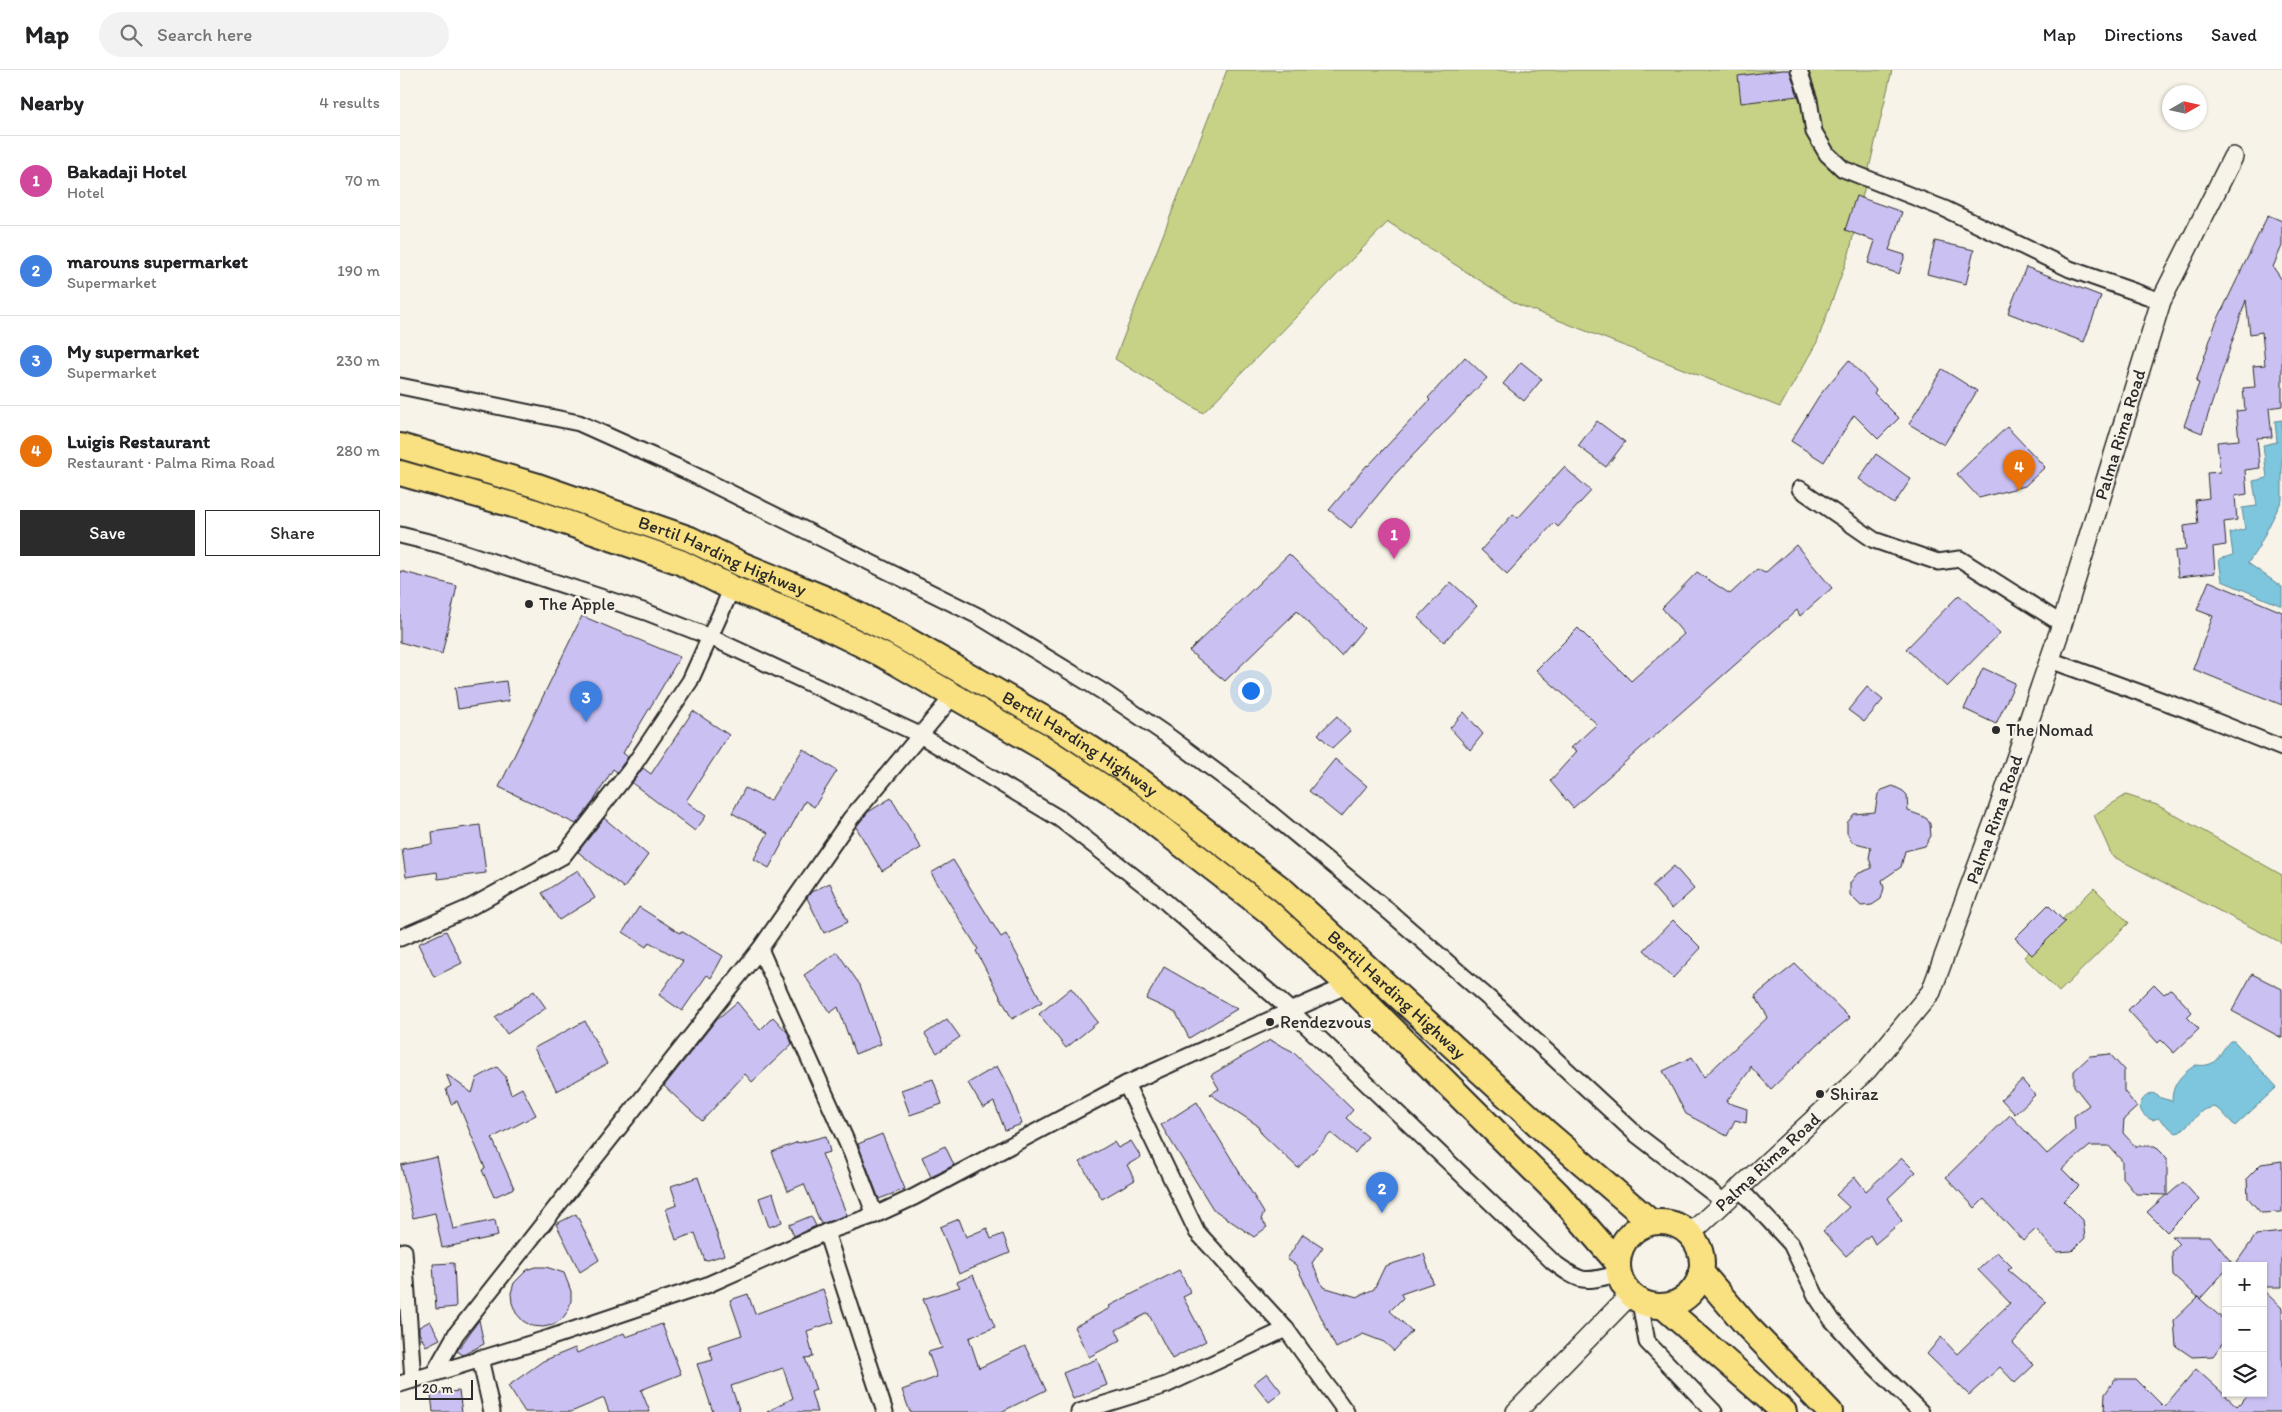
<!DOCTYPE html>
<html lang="en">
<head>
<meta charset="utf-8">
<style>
  body { margin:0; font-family:Itim,sans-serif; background:#f2f2f2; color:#202124 }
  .controls { position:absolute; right:15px; bottom:15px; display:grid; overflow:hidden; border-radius:0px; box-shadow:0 1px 4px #0004 }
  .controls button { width:45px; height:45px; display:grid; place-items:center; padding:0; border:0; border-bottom:1px solid #e0e0e0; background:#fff; color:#202124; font:25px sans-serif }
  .compass { position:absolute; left:1762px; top:15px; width:45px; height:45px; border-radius:50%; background:#fff; box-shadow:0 1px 4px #0004; rotate:81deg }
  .scale { position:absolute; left:15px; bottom:12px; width:58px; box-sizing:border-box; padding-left:5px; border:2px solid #2b2b2b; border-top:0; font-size:14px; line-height:18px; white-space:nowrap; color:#2b2b2b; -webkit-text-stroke:4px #f7f3e8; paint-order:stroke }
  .you { position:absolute; left:850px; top:620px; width:18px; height:18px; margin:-12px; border:4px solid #fff; border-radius:50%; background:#1a73e8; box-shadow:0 0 0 8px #1a73e833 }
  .badge { display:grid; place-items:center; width:32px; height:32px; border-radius:50%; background:#2b2b2b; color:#fff; font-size:16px; font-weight:700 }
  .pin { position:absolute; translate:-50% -41px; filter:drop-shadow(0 1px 2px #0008) }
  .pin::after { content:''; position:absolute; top:26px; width:18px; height:15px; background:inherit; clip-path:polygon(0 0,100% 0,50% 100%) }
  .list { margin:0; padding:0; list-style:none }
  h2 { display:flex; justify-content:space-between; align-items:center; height:65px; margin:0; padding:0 20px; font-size:21px }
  h2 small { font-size:16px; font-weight:400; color:#757577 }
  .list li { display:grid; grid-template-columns:32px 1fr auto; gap:15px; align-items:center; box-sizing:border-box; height:90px; padding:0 20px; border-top:1px solid #e0e0e0 }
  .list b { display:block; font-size:19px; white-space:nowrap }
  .list p { margin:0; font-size:16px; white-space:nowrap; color:#757577 }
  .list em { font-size:16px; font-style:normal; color:#757577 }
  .actions { display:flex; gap:10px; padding:15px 20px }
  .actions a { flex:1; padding:11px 0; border:1px solid #2b2b2b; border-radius:0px; text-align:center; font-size:18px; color:#2b2b2b }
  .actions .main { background:#2b2b2b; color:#fff }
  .icon { flex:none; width:28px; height:28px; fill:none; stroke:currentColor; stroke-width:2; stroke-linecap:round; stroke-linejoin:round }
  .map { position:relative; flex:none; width:1882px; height:1342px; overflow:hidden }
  header { display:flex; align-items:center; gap:30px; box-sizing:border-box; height:70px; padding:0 25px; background:#fff; border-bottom:1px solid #e0e0e0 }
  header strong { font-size:24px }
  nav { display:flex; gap:28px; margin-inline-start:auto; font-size:18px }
  .search { width:350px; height:45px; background:#f2f2f2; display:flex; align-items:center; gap:12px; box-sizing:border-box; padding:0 18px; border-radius:28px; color:#757577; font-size:19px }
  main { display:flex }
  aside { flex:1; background:#fff }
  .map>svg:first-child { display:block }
</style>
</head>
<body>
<header>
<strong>Map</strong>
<div class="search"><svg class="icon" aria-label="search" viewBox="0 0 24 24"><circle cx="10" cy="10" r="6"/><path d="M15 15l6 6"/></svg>Search here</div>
<nav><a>Map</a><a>Directions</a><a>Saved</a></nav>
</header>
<main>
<aside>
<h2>Nearby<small>4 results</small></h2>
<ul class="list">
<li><span class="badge" style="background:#d1479c">1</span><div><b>Bakadaji Hotel</b><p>Hotel</p></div><em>70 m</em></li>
<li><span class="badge" style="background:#3f7fe0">2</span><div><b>marouns supermarket</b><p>Supermarket</p></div><em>190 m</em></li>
<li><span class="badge" style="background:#3f7fe0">3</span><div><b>My supermarket</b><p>Supermarket</p></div><em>230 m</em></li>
<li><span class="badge" style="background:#e8710a">4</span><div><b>Luigis Restaurant</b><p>Restaurant · Palma Rima Road</p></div><em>280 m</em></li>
</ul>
<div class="actions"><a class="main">Save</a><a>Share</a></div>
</aside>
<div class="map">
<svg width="1882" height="1342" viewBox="0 0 1882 1342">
  <rect width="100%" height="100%" fill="#f7f3e8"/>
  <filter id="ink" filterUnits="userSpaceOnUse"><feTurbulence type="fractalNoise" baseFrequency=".02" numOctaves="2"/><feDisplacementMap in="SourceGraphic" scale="10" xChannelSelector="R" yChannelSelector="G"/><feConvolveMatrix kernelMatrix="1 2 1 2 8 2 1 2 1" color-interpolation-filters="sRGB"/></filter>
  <g filter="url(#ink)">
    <g fill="#c7d286" stroke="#797e58">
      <polygon points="827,0 1492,0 1449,184 1417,272 1380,337 1117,234 988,152 803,343 715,289"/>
      <polygon points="1726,725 1757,735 1882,805 1882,873 1712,786 1694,745"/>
      <polygon points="1694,818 1729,853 1659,922 1624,887"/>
    </g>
    <g fill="#7dc6de" stroke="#5c8896">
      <polygon points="1882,350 1882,430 1858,478 1848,493 1882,517 1882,536 1822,511 1819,489 1833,485 1830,463 1845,459 1842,438 1857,436 1853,411 1867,408 1863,375 1877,372 1875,351"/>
      <path d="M1830,971H1834L1877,1017L1835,1056L1820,1040L1814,1037L1803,1040L1780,1062L1776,1063L1758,1048L1753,1050C1736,1045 1736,1028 1753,1023L1761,1028L1772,1031C1772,1014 1782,1003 1796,995C1819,998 1817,984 1830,971Z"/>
    </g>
    <g fill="#cac0f2" stroke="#2b2b2b">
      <polygon points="1382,0 1390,0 1398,26 1341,33 1338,6"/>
      <polygon points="1456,126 1502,142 1489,180 1505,185 1499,204 1468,193 1475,171 1445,160"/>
      <polygon points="1868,145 1882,151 1882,176 1873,197 1882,210 1882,336 1869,338 1872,367 1857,368 1860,398 1845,400 1847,424 1835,426 1837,450 1824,452 1826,475 1813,477 1815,503 1778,507 1775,481 1786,480 1784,456 1798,454 1795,430 1809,428 1807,403 1820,402 1817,372 1839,370 1836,341 1845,340 1843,318 1855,317 1853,296 1865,295 1862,262 1850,264 1846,230 1802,363 1784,356 1799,313 1796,312 1815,255"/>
      <polygon points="1535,171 1574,180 1566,214 1527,204"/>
      <polygon points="1626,197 1701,226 1684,272 1608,243"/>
      <polygon points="1065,287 1087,308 995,404 951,458 929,440 967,395 968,396 1030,330 1028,328"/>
      <polygon points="1449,290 1476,320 1474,323 1499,348 1478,369 1454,345 1424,392 1391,371 1419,326"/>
      <polygon points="1121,292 1142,309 1124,331 1103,314"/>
      <polygon points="1542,299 1577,321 1544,375 1509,354"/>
      <polygon points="1197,351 1225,372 1206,397 1178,376"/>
      <polygon points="1607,357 1645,397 1625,416 1579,428 1557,404"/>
      <polygon points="1476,384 1511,409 1494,434 1459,409"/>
      <polygon points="1164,397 1191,421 1158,457 1154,453 1107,504 1081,480 1113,444 1118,448"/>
      <polygon points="1396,475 1432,518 1400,546 1397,540 1173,738 1150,711 1177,681 1171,678 1197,654 1136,600 1178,558 1231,611 1284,564 1262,538 1297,502 1330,524 1357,499 1365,503"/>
      <polygon points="889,484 964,558 941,586 897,541 825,611 789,581"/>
      <polygon points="0,501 57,516 42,584 0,572"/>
      <polygon points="1809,511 1882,542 1882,635 1793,599 1813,546 1797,540"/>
      <polygon points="1051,512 1077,536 1044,572 1018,548"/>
      <polygon points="1559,525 1600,563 1547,617 1506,579"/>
      <polygon points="182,546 280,587 223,683 228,687 217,702 213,699 193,732 176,754 99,717"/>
      <polygon points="1583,598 1615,613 1596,654 1564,639"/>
      <polygon points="106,611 109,631 58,639 55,618"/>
      <polygon points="1467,617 1483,630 1464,652 1448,640"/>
      <polygon points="293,641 329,665 286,731 306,746 295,761 232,713 243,698 251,704"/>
      <polygon points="1064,642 1083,664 1070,680 1050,658"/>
      <polygon points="937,646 950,661 932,678 918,664"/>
      <polygon points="403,679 437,701 414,737 405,731 369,798 354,789 368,763 332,743 345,718 370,731"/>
      <polygon points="935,689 967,716 941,747 909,721"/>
      <polygon points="1493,716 1503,721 1507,725 1508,741 1522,746 1527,749 1530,754 1531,766 1525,776 1505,781 1501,797 1482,810 1484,818 1481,829 1472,835 1461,836 1450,825 1450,813 1457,804 1472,798 1469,788 1471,777 1452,772 1447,763 1447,753 1454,744 1475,742 1478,724 1482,720"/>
      <polygon points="491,728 521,778 482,801 456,757 468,742"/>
      <polygon points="204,748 248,785 224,818 178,782"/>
      <polygon points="80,755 86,803 38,809 37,802 6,807 2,779 33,774 32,762"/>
      <polygon points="553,790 601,867 606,864 642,932 612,949 576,881 578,879 531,803"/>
      <polygon points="1274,796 1294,819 1272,839 1252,816"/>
      <polygon points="178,800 195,828 159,850 142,823"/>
      <polygon points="430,813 448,852 424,863 407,828 411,822"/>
      <polygon points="1648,835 1665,852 1632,885 1615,868"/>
      <polygon points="239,837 280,863 281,861 323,886 311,908 307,905 282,941 259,925 283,891 249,872 246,877 223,862"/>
      <polygon points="1273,850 1301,878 1273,908 1244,880"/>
      <polygon points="46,861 62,893 34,907 18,874"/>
      <polygon points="437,882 460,915 481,974 455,984 438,937 430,943 404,905"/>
      <polygon points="1395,894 1450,948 1418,974 1371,1019 1350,996 1350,1000 1326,1032 1347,1039 1346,1053 1335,1050 1327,1066 1286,1044 1263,1001 1292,987 1304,1007 1368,947 1355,926"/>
      <polygon points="764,897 837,939 789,968 776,943 746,929"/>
      <polygon points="1852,904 1882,919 1882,968 1832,941"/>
      <polygon points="1754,914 1764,924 1771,919 1792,942 1787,947 1799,959 1774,983 1761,970 1758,973 1728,940"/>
      <polygon points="671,918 698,952 666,978 639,944"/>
      <polygon points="134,921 146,938 107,964 95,947"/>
      <polygon points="337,932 360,960 373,947 388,963 392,974 352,1012 345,1004 302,1051 264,1016 316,950"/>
      <polygon points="547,949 560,967 537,983 525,964"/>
      <polygon points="185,951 207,994 157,1021 134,978"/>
      <polygon points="870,970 892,981 953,1040 946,1048 968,1067 955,1083 931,1063 898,1098 862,1064 857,1055 810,1024 819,1019 811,1005"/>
      <polygon points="1710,984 1724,1000 1724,1021 1737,1037 1724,1049 1723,1063 1735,1076 1755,1076 1767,1088 1767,1126 1783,1112 1799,1130 1767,1162 1747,1142 1766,1125 1736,1124 1722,1107 1722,1091 1709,1076 1690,1076 1662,1099 1679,1116 1664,1131 1683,1150 1685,1168 1672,1181 1656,1182 1636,1159 1623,1171 1584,1129 1575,1138 1546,1107 1610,1045 1647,1084 1675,1060 1674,1046 1689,1035 1674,1016 1674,1001 1690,986"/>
      <polygon points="597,996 611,1022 622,1054 605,1060 594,1032 583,1038 568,1013"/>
      <polygon points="97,997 105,1006 111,1024 122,1018 136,1045 92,1068 114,1118 94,1127 82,1100 85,1098 57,1031 51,1034 46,1019 51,1016 46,1004 72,1023 77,1008"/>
      <polygon points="533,1009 542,1034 510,1045 501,1020"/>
      <polygon points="1622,1010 1635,1025 1615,1044 1601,1029"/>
      <polygon points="797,1032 864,1143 861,1149 867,1157 854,1167 813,1139 761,1055"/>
      <polygon points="482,1064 505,1119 479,1129 458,1074"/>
      <polygon points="426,1066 430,1082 422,1084 447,1145 421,1154 404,1114 388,1121 372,1082 398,1072 399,1073"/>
      <polygon points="731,1071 741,1087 727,1095 735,1110 702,1129 680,1092 714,1072 718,1078"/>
      <polygon points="545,1076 554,1095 531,1107 522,1087"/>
      <polygon points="37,1087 53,1159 95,1150 98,1166 42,1178 35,1143 13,1148 1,1095"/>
      <polygon points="1502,1088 1516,1102 1488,1128 1502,1151 1475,1174 1470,1165 1446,1186 1423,1161 1449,1137 1436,1125 1455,1107 1466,1121"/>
      <polygon points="1882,1091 1882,1142 1861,1143 1848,1128 1847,1108 1861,1094"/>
      <polygon points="298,1107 324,1185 305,1191 295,1163 276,1170 266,1139 277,1135 271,1116"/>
      <polygon points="373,1123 382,1152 369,1157 359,1128"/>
      <polygon points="176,1144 199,1190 180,1202 156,1154"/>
      <polygon points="411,1146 416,1156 394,1166 389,1155"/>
      <polygon points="559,1149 566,1167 587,1158 591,1169 603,1164 610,1183 559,1204 540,1157"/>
      <polygon points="1882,1162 1882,1217 1863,1217 1863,1196 1834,1196 1856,1165"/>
      <polygon points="903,1164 923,1177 912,1193 923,1217 957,1227 974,1219 985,1196 1024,1184 1033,1213 1001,1224 1003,1228 990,1241 1012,1261 994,1281 984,1272 963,1264 936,1278 896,1195 887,1189"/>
      <polygon points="1771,1166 1810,1166 1832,1193 1830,1196 1826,1196 1826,1200 1800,1229 1773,1205 1772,1182 1779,1174"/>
      <polygon points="1597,1182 1612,1197 1608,1200 1646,1232 1613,1273 1634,1295 1615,1313 1600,1297 1569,1325 1527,1284 1541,1267 1557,1284 1610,1233 1578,1200"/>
      <polygon points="54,1193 56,1237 36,1239 33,1194"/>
      <polygon points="136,1197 146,1197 164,1203 171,1221 171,1231 168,1241 162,1249 153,1255 143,1257 132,1256 123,1251 116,1243 112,1233 111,1223 114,1213 127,1200"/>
      <polygon points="779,1200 791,1223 783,1227 806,1271 772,1289 748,1243 716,1260 721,1270 689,1287 674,1257 710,1238 709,1236"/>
      <polygon points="573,1205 595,1257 569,1268 579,1298 625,1276 646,1320 601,1342 510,1342 502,1320 537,1307 528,1282 542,1278 523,1229 560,1217 557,1212"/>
      <polygon points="423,1219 434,1252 407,1261 413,1287 405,1288 416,1320 411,1322 417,1342 367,1342 393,1328 383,1298 331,1316 340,1342 313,1342 297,1294 313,1290 308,1276 342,1265 330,1230 348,1224 355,1244"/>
      <polygon points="1863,1220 1882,1238 1882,1342 1704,1342 1705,1324 1715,1309 1736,1309 1764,1337 1796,1299 1837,1336 1850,1323 1863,1323"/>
      <polygon points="1798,1227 1823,1249 1824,1271 1813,1286 1792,1287 1776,1276 1774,1250"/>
      <polygon points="79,1250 84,1274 63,1285 57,1281"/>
      <polygon points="30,1251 40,1269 26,1276 19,1263 19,1257"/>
      <polygon points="262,1254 281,1304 241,1320 250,1342 209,1342 204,1328 171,1342 125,1342 108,1316 143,1291 175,1278 177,1283 224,1263 226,1267"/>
      <polygon points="697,1289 707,1315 673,1329 663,1303"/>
      <polygon points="867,1303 882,1322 869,1332 854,1313"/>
      <polygon points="59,1321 62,1342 33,1342 31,1324"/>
    </g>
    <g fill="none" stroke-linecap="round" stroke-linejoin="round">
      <g stroke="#2b2b2b" stroke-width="19">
        <g id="minor">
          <polyline points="1399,0 1409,30 1414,62 1427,84 1443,99 1545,139 1670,199 1761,231"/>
          <polyline points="0,316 179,353 286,401 580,547 705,623 771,668 853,729 986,839 1101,939 1237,1065 1323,1131"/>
          <polyline points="1400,419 1474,470 1538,492 1560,489 1662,554"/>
          <path d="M0,465L41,475L246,542L310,567L520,665L660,749L760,827L890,940L1153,1192C1183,1214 1183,1212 1218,1204"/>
          <polyline points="1650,590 1785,639 1882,678"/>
          <polyline points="0,868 69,838 163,786 231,699 290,611 332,518"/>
          <polyline points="360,879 452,1084 475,1145"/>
          <polyline points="726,1014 797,1162 886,1259 946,1342"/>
          <polyline points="1338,1117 1391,1174 1416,1226 1432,1250 1473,1295 1521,1342"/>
          <polyline points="426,1162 485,1342"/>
          <polyline points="4,1181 13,1310"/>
          <polyline points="1240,1232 1247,1272 1314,1342"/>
          <polyline points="80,1288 92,1342"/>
          <polyline points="34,1303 56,1264 360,879 451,748 553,626"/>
          <polyline points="0,1314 149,1268 307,1215 426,1162 475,1145 514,1127 726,1014 948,915"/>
          <polyline points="679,1342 766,1315 886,1259"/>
        </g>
      </g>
      <g stroke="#2b2b2b" stroke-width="22">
        <g id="tertiary">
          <path id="s1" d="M1290,1164L1467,1000L1531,922L1598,741L1662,554L1761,231L1833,87"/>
          <polyline points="1116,1342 1230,1225"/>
        </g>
      </g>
      <g stroke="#2b2b2b" stroke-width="28">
        <g id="primary">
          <path id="s2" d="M0,376L135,415L290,469L343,495L424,528L495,563L655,655L742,712L884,821L1145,1061L1251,1152"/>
          <polyline points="0,403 127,439 280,492 332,518 413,551 483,585 642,677 728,733 868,841 948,915 1158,1124 1217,1192"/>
          <circle cx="1260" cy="1194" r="42"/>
          <polyline points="1301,1202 1347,1256 1430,1342"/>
          <polyline points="1264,1237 1384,1342"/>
        </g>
      </g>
      <use href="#minor" stroke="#f7f3e8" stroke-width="15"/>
      <use href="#tertiary" stroke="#f7f3e8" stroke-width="19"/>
      <use href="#primary" stroke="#f9e181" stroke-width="24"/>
    </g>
  </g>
  <g fill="#2b2b2b" stroke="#f7f3e8" stroke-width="2">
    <circle cx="129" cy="534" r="5"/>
    <circle cx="1596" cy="660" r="5"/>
    <circle cx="870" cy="952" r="5"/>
    <circle cx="1420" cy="1024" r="5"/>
  </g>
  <g text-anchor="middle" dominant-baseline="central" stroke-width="5" stroke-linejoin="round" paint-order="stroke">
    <g font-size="18" fill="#2b2b2b" stroke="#f7f3e8">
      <text stroke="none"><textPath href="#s1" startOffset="931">Palma Rima Road</textPath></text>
      <text stroke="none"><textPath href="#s2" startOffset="341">Bertil Harding Highway</textPath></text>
      <text stroke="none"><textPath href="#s2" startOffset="746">Bertil Harding Highway</textPath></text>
      <text stroke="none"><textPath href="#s1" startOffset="526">Palma Rima Road</textPath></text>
      <text stroke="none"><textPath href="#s2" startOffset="1151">Bertil Harding Highway</textPath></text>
      <text stroke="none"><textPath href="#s1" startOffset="106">Palma Rima Road</textPath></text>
    </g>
    <g font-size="18" fill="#2b2b2b" stroke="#f7f3e8" text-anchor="start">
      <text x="139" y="534">The Apple</text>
      <text x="1606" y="660">The Nomad</text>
      <text x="880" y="952">Rendezvous</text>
      <text x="1430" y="1024">Shiraz</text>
    </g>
  </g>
</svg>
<div class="controls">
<button>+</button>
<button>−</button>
<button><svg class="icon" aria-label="layers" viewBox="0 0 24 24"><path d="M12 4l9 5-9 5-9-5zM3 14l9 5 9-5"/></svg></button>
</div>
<svg class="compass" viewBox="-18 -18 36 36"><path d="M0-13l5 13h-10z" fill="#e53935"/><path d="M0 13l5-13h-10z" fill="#757577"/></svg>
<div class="scale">20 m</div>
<div class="you"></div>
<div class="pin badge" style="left:994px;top:489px;background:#d1479c">1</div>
<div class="pin badge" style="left:982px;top:1143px;background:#3f7fe0">2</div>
<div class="pin badge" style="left:186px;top:652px;background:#3f7fe0">3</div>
<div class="pin badge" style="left:1619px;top:421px;background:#e8710a">4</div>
</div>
</main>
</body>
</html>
